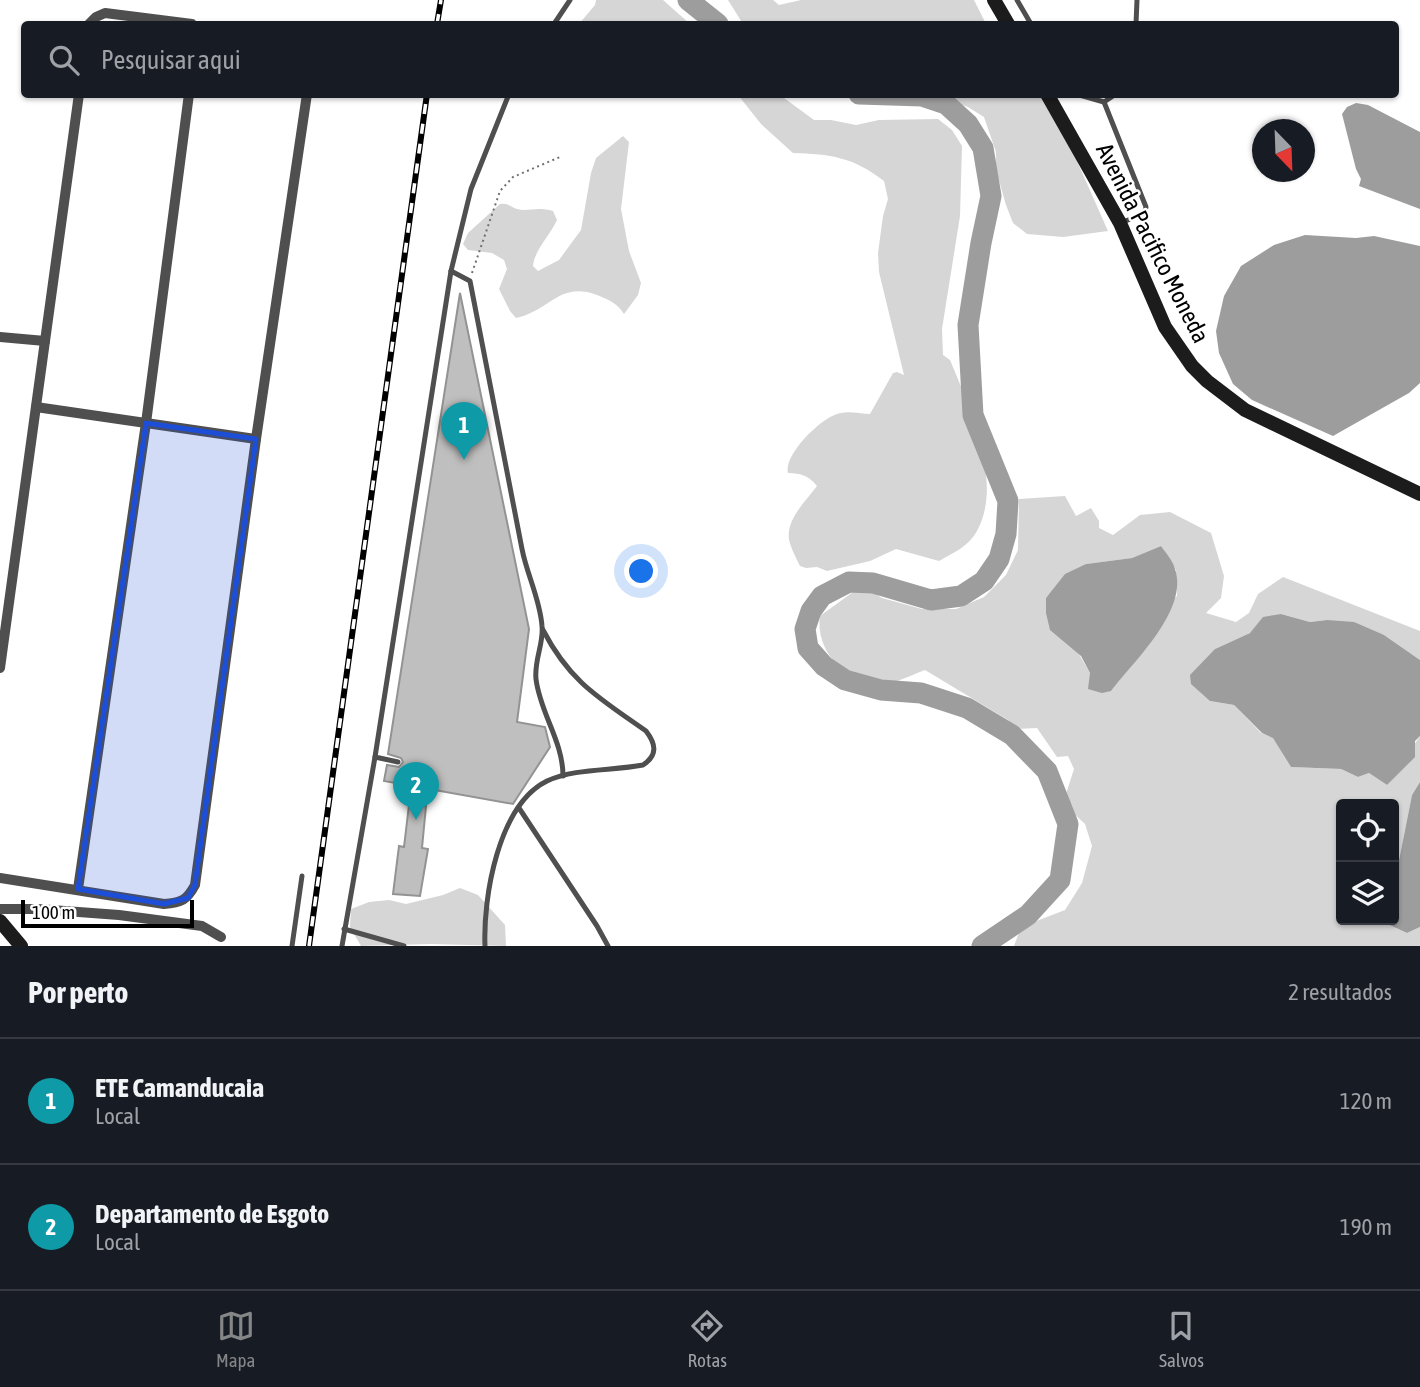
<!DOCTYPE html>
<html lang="pt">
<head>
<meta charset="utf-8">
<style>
  body { margin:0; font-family:"Asap Condensed",sans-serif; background:#242831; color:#f1f3f6 }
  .controls { position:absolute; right:21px; bottom:21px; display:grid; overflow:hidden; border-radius:7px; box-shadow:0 2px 5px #0004 }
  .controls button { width:63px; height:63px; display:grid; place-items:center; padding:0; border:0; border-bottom:2px solid #363941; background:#171b24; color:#f1f3f6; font:35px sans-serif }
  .compass { position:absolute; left:1252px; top:119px; width:63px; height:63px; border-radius:50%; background:#171b24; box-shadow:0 2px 5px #0004; rotate:157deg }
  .scale { position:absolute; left:21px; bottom:18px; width:173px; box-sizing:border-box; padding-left:7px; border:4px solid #000; border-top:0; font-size:19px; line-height:24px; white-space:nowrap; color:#000; -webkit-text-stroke:5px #fff; paint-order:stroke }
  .you { position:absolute; left:642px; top:572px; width:24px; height:24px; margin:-18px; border:5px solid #fff; border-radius:50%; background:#1a73e8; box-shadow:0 0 0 10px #1a73e833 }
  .badge { display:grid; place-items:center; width:46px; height:46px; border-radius:50%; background:#858687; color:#fff; font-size:23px; font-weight:700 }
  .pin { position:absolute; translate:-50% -58px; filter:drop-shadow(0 2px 4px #0008) }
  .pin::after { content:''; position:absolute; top:37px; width:24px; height:21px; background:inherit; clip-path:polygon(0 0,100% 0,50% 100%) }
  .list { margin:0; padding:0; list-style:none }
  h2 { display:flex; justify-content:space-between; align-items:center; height:91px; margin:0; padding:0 28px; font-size:30px }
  h2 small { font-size:23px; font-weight:400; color:#9ea1a6 }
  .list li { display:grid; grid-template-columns:46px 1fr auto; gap:21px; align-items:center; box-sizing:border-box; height:126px; padding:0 28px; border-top:2px solid #363941 }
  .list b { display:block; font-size:26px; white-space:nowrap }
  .list p { margin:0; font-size:23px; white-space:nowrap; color:#9ea1a6 }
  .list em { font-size:23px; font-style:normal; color:#9ea1a6 }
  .icon { flex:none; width:38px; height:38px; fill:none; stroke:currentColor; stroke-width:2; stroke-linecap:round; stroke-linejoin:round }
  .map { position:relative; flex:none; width:1420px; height:946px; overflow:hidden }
  .search { position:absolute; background:#171b24; box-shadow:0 2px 5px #0004; left:21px; right:21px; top:21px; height:77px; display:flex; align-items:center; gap:18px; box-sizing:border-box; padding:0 24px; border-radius:7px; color:#9ea1a6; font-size:26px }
  .sheet { height:343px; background:#171b24 }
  nav { display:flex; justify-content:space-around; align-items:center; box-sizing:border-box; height:98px; border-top:2px solid #363941; background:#171b24; font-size:19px; color:#9ea1a6 }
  nav a { display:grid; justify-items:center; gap:4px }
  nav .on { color:#858687 }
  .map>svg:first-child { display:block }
</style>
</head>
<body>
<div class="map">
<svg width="1420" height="946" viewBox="0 0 1420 946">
  <rect width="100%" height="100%" fill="#fff"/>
  <g fill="#d6d6d6" fill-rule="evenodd">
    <polygon points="596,0 663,0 690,24 579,24 595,5"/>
    <polygon points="728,0 773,0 779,5 801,0 974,0 986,24 743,24"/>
    <path d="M738,95H780L814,120H831L856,125L879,120L938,119L952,130L962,146L960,216L942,329L943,355L950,360C969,406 1004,482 977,531C969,546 953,553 939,561L896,549L870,561L827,571L817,567L806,568L800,566C796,558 791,548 789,540C786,519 806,501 817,486C809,476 801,473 788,473C783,455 823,415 841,413C850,411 861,414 870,414L893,373L897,372L904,375L879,272L878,253L883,216L888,199L884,181C853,157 830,154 793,153L761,124Z"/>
    <polygon points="931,95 1052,95 1077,161 1108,231 1063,237 1027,234 1013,223 1006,205 996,170 996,152 984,117 968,107"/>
    <path d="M623,136L629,142L621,209L629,251L641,283L638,295L624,314C617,303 609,300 597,295C559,281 550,311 516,318L510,311L499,289L507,269L504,260L492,253L468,250L463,244L468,233L500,204C509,203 510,207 517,209C528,212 537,206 553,211L557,220C550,235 534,251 533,266L538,271L559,260L581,230L591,173L596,158Z"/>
    <path d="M1065,496L1076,516L1091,508L1099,521V528L1113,535L1140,515L1170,512L1211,533L1224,576L1221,598L1206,613L1236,622L1249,613L1258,594L1283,577L1420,631V660L1384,635L1327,620L1310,622L1281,614L1250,633L1215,649L1210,701L1234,705L1261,733L1273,737L1291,767L1341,769L1358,777L1369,773L1387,785L1420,736V782L1412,795L1394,885V804H1341V920H1383L1385,923L1407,933L1420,927V946H1014L1021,927L1065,910L1082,883L1092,846L1085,824L1069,809L1065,797L1074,769L1068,756L1057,757L1037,728L1016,729L1008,720L925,670C914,674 889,686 878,685C844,681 815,650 820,616L853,592L869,590L882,598L922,609H956L984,597L1006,575L1018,550L1019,499ZM1161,546L1176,570L1177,596L1090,673L1046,598L1055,588L1086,564L1132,558Z"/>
    <polygon points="460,888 478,895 505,925 506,946 431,944 361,946 350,927 351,909 369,902 389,900 406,904 443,895"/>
  </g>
  <g fill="#9d9d9d">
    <polygon points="1356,103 1368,105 1420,132 1420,209 1359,186 1361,179 1356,169 1342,114 1347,107"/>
    <polygon points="1305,235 1356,238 1374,236 1420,246 1420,383 1409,393 1333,436 1252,400 1233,384 1219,353 1216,331 1224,296 1241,266 1274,245"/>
    <path d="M1161,546C1166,553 1173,561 1175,569C1189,610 1134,661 1111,691L1102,693L1088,689L1090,673L1081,656L1050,630L1046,613V598L1065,574L1086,564L1132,558Z"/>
    <polygon points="1281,614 1310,622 1327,620 1354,622 1384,635 1420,660 1420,736 1415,741 1415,757 1387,785 1369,773 1358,777 1341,769 1291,767 1273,738 1262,733 1234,705 1210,701 1191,684 1190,675 1215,649 1250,633 1263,617"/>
    <polygon points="1420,782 1420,927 1407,933 1385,923 1383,920 1394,920 1394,885 1412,795"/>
  </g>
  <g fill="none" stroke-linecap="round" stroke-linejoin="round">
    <g stroke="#9d9d9d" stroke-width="21">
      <polyline points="688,0 718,24"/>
      <polyline points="859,94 922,96 946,104 968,124 983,148 991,196 981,243 968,325 973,415 1008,501 1006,534 999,559 984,581 961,596 931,600 873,583 849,582 822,596 811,611 805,629 808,648 824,666 845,680 881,690 921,693 967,708 1012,735 1047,771 1068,824 1060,880 1028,915 982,946"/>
    </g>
  </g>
  <g fill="#bfbfbf" stroke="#939393" stroke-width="2">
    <polygon points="460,293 529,629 517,722 545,727 550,747 513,804 384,781 387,765 399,767 403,762 401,758 388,754"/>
    <polygon points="409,805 426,806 422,848 428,849 420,896 393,894 399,846 404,847"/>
  </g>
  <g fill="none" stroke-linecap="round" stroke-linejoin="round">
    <polyline stroke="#717171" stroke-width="2" stroke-dasharray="2 3.5" stroke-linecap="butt" points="472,273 500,191 513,177 560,157"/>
    <g stroke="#4f4f4f" stroke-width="5">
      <polyline points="1017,0 1031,24"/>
      <polyline points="554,24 570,0"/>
      <polyline points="1136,24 1137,0"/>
      <polyline points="1076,94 1104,102"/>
      <polyline points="1116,94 1104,102 1146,207 1144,214 1120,223"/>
      <path d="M451,271L470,281C487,370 505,459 522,549C527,575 540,599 542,626C544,643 534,660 536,679C540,713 563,741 563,776"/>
      <polyline points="398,762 375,757 451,271 471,189 509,94"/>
      <polyline points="519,808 597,926 608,946"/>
      <polyline points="344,929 404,946"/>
      <polyline points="292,946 302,876"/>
      <polyline points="342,946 375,757"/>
      <path d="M485,946C483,898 498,805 547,781C575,768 612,771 643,765C658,755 656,744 646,731C599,698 570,682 543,630"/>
    </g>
    <g stroke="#4f4f4f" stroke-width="10">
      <polyline points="89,24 96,17 105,13 192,24"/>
      <polyline points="0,337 45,341"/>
      <polyline points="36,407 256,439"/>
      <polyline points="0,668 79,94"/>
      <path d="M0,878L164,904C181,903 187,900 195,885L256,439L307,94"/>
      <polyline points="78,889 146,423 189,94"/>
      <polyline points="0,909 38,909 119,915 202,926 221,937"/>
    </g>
    <g stroke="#1c1c1c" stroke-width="14">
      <polyline points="994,0 1008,24"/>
      <polyline points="1047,94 1120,223 1165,327 1192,366 1207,381 1245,410 1420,494"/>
      <polyline points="0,921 21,946"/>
    </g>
    <g stroke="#000" stroke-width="6">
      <g id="rail">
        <polyline points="437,24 441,0"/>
        <polyline points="309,946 427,94"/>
      </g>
    </g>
    <use href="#rail" stroke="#fff" stroke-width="3.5" stroke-dasharray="10" stroke-linecap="butt"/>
  </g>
  <path fill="#1d4ed8" fill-opacity="0.2" stroke="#1d4ed8" stroke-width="5" stroke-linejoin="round" d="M146,423L256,439L195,885L188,898L164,904L78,889Z"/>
  <g text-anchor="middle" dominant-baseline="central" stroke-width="5" stroke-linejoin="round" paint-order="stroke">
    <g font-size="24" fill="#000" stroke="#fff">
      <text transform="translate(1153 243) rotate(63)">Avenida Pacifico Moneda</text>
    </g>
  </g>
</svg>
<div class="controls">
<button><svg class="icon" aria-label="locate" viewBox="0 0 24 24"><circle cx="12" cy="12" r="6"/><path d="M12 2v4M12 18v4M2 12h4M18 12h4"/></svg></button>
<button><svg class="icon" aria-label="layers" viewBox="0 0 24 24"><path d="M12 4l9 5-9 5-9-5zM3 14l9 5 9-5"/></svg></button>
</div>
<svg class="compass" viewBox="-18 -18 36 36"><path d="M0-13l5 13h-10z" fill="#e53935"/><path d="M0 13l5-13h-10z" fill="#9ea1a6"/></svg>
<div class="scale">100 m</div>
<div class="you"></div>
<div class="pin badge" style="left:464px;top:460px;background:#0f9aa8">1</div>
<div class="pin badge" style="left:416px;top:820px;background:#0f9aa8">2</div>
<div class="search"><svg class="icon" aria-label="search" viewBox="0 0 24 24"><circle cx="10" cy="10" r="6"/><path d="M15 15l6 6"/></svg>Pesquisar aqui</div>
</div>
<section class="sheet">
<h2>Por perto<small>2 resultados</small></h2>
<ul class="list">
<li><span class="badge" style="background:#0f9aa8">1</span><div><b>ETE Camanducaia</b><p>Local</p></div><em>120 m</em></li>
<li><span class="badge" style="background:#0f9aa8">2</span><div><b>Departamento de Esgoto</b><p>Local</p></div><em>190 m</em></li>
</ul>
</section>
<nav>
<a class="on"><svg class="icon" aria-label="map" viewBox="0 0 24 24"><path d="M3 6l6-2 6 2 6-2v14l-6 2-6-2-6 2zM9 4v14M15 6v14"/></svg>Mapa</a>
<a><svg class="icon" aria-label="directions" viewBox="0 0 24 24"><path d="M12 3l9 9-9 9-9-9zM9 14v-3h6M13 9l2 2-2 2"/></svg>Rotas</a>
<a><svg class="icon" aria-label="saved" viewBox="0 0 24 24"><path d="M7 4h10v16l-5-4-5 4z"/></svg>Salvos</a>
</nav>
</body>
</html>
